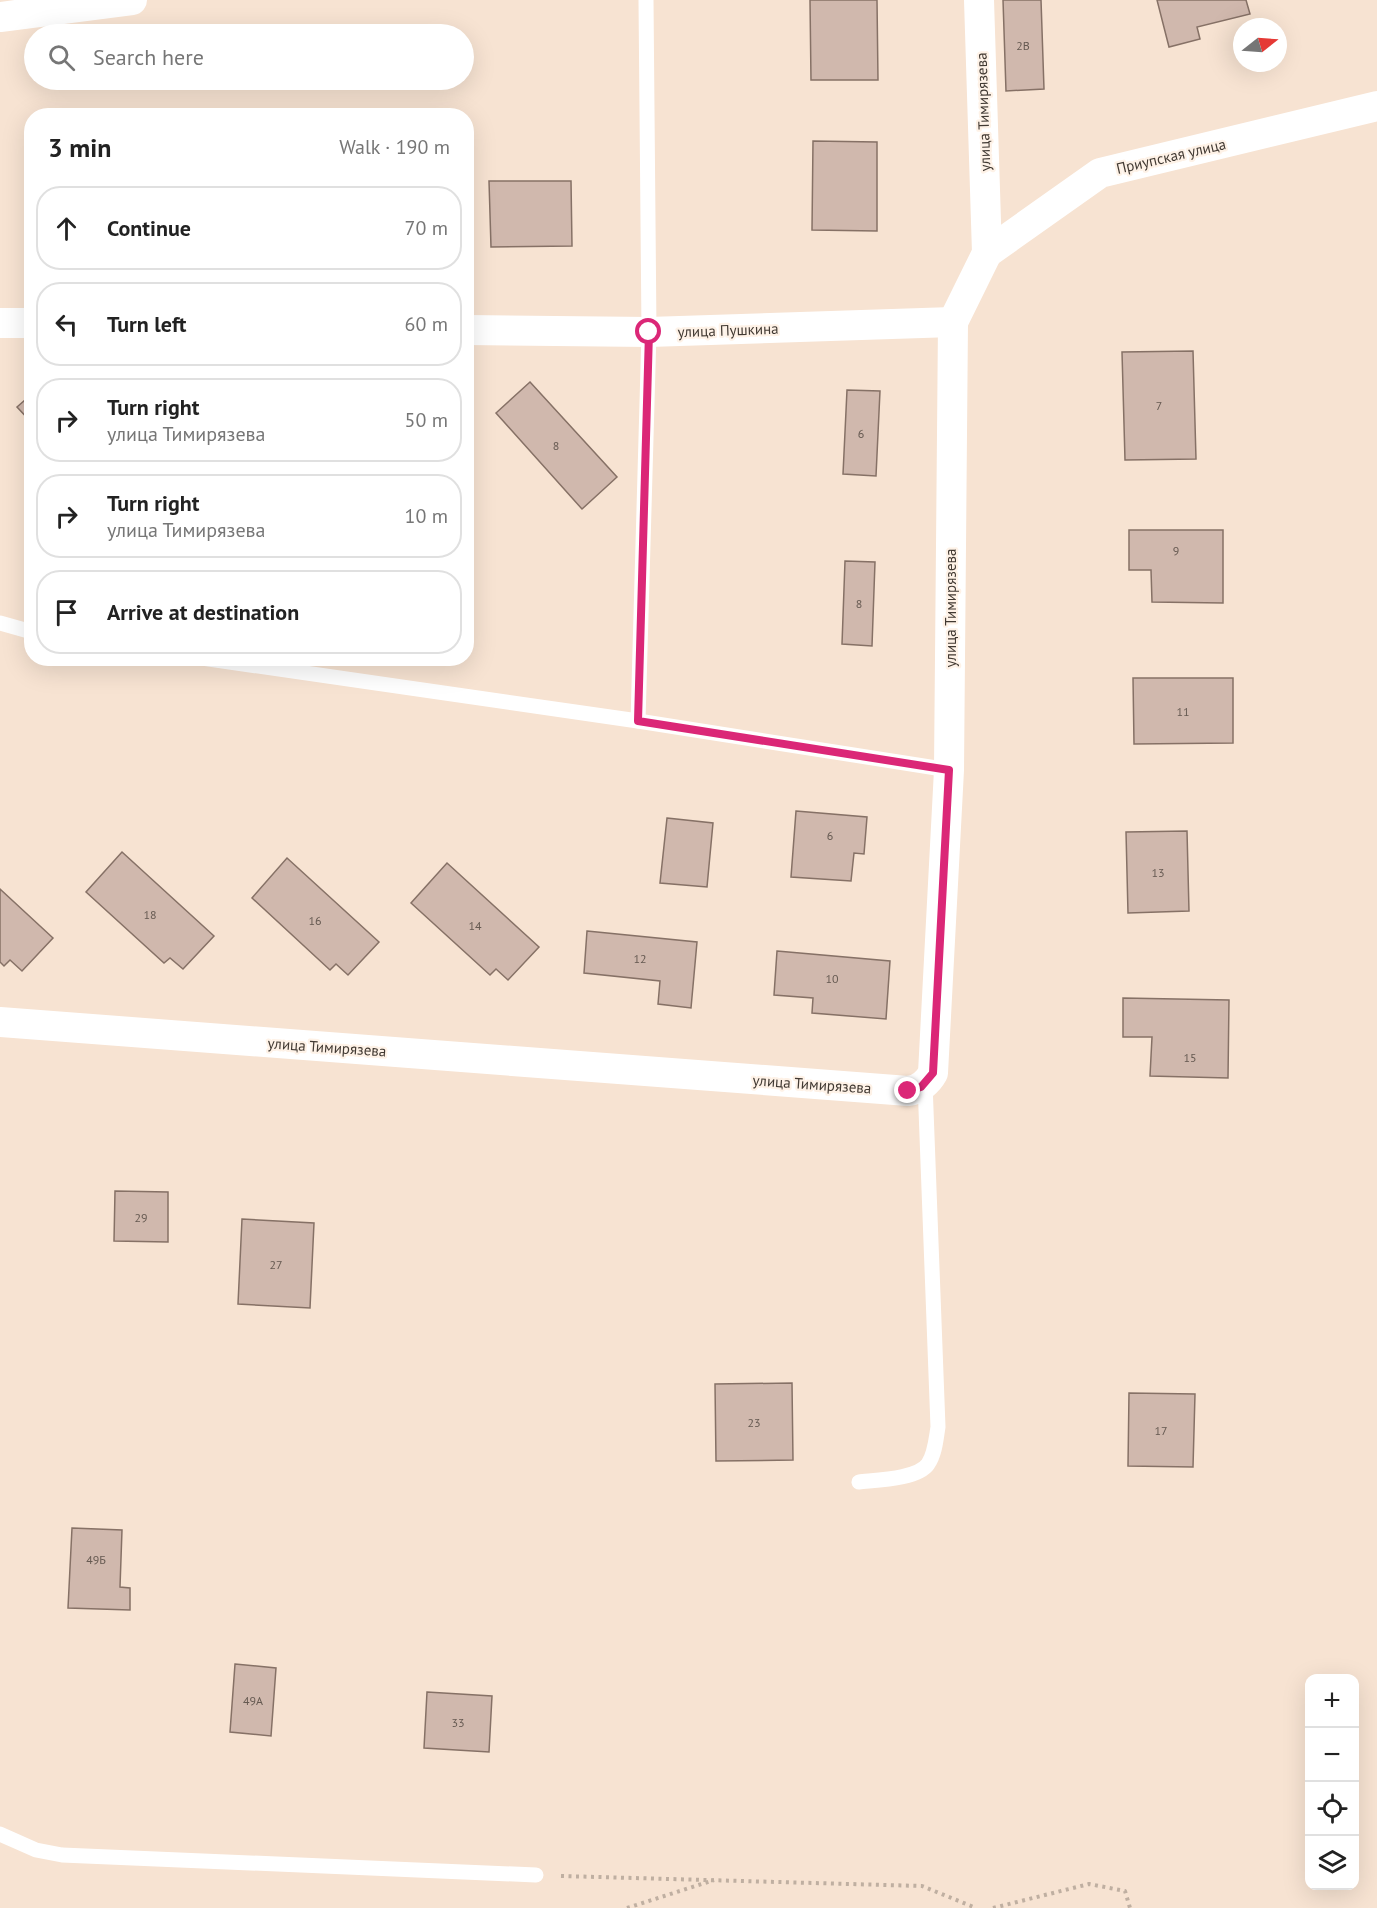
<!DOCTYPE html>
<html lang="en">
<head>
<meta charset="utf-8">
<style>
  body { margin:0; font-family:"PT Sans",sans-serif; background:#f6f6f6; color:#222 }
  .controls { position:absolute; right:18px; bottom:18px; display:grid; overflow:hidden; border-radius:12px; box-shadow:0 6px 24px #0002 }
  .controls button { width:54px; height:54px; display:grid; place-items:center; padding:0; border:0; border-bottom:2px solid #e0e0e0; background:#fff; color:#222; font:30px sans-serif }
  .compass { position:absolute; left:1233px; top:18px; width:54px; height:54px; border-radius:50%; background:#fff; box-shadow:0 6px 24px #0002; rotate:73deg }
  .stop { position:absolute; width:18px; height:18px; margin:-14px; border:4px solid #db2777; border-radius:50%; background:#fff }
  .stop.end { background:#db2777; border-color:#fff; box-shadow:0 2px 6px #0008 }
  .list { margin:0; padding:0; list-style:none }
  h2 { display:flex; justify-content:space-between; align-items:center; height:78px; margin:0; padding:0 24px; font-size:26px }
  h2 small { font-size:20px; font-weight:400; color:#767676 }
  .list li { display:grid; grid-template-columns:39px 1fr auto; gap:18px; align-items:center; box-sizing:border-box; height:84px; margin:0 12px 12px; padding:0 12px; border:2px solid #e0e0e0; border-radius:24px }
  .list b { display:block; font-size:22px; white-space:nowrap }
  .list p { margin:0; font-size:20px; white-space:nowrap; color:#767676 }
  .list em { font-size:20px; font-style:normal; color:#767676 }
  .icon { flex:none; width:33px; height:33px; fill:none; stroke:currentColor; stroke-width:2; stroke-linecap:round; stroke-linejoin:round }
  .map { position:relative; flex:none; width:1377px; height:1908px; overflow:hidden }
  .search { position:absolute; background:#fff; box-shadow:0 6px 24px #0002; left:24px; top:24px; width:450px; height:66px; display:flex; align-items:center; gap:15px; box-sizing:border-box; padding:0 21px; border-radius:33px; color:#767676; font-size:22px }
  .panel { position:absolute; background:#fff; box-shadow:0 6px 24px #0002; left:24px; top:108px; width:450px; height:558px; border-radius:24px }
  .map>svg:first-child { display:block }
</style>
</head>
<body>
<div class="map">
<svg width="1377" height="1908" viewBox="0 0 1377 1908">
  <rect width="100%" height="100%" fill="#f7e3d2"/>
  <g fill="#d0b8ad" stroke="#867166" stroke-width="1.5">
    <polygon points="810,0 877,0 878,80 811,80"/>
    <polygon points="1003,0 1041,0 1044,89 1006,91"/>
    <polygon points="1157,0 1246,0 1250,14 1197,27 1200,39 1169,47"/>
    <polygon points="813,141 877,142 877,231 812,230"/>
    <polygon points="489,181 571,181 572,246 491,247"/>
    <polygon points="1193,351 1196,459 1125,460 1122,352"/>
    <polygon points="530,382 617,477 582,509 496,413"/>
    <polygon points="847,390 880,391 876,476 843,474"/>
    <polygon points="32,394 32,423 17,407"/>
    <polygon points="1129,530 1223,530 1223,603 1152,602 1151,570 1129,570"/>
    <polygon points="845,561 875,562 872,646 842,644"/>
    <polygon points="1133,678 1233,678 1233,743 1134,744"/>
    <polygon points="796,811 867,817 864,854 854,853 851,881 791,877"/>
    <polygon points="667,818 713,823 707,887 660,883"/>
    <polygon points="1187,831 1189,911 1128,913 1126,832"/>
    <polygon points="122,852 214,936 183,969 170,958 164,963 86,892"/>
    <polygon points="287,858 379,942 348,975 336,964 330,970 252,898"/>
    <polygon points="447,863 539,947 508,980 496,969 490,975 411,903"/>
    <polygon points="0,889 53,938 22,971 10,960 4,966 0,962"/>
    <polygon points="587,931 697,942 691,1008 658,1004 660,981 584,973"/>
    <polygon points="777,951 890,961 886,1019 812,1013 813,998 774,995"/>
    <polygon points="1123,998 1229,1000 1228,1078 1150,1076 1152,1037 1123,1037"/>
    <polygon points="115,1191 168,1192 168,1242 114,1241"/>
    <polygon points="242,1219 314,1223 310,1308 238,1304"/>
    <polygon points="792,1383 793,1460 716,1461 715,1384"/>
    <polygon points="1129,1393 1195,1394 1193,1467 1128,1466"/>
    <polygon points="72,1528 122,1530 120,1587 130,1588 130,1610 68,1608"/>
    <polygon points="235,1664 276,1668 271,1736 230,1732"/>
    <polygon points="427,1692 492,1696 489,1752 424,1748"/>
  </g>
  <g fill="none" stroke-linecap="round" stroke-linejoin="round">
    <g stroke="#bfafa1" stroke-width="4" stroke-dasharray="3 4.5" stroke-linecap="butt">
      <polyline points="561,1876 922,1886 976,1908"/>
      <polyline points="627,1908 714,1880"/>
      <polyline points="993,1908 1089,1884 1125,1891 1130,1908"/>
    </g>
    <g stroke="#fff" stroke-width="15">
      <polyline points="0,623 32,632"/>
      <polyline points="202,658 638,721 949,770"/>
      <polyline points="638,721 649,332 646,0"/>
      <path d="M859,1482C876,1480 918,1479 928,1464C935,1454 936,1439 938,1427L925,1083"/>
      <polyline points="0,1834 36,1850 62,1855 536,1875"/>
    </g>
    <g stroke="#fff" stroke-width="30">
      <polyline points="0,17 132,0"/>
      <polyline points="987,253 1100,173 1377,106"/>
      <polyline points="0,323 32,323"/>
      <polyline points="466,330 649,332 953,322"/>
      <path d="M0,1022L908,1091C919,1090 928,1082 933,1073L949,770L953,322L987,253L979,0"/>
    </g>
  </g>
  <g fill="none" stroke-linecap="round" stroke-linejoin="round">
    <polyline stroke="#db2777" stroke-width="8" points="649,332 638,721 949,770 933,1073 921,1087 908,1091"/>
  </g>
  <g text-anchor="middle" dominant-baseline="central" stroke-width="4.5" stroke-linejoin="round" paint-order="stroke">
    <g font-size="12" fill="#655951">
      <text x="1023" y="45">2В</text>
      <text x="1159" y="405">7</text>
      <text x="861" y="433">6</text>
      <text x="556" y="445">8</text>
      <text x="1176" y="550">9</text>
      <text x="859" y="603">8</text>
      <text x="1183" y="711">11</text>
      <text x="830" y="835">6</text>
      <text x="1158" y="872">13</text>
      <text x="150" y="914">18</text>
      <text x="315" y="920">16</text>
      <text x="475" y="925">14</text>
      <text x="640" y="958">12</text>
      <text x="832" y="978">10</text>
      <text x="1190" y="1057">15</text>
      <text x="141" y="1217">29</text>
      <text x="276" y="1264">27</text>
      <text x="754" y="1422">23</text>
      <text x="1161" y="1430">17</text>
      <text x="96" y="1559">49Б</text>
      <text x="253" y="1700">49А</text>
      <text x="458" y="1722">33</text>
    </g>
    <g font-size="15" fill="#413932" stroke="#fef2e7">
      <text transform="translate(983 112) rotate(-92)">улица Тимирязева</text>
      <text transform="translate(1171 156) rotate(-13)">Приупская улица</text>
      <text transform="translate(728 330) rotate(-2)">улица Пушкина</text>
      <text transform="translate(950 608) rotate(-90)">улица Тимирязева</text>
      <text transform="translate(327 1047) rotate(4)">улица Тимирязева</text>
      <text transform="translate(812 1084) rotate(4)">улица Тимирязева</text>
    </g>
  </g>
</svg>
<div class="controls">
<button>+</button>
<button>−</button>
<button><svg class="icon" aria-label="locate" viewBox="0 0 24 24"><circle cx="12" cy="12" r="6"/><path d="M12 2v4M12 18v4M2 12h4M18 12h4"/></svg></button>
<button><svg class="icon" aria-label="layers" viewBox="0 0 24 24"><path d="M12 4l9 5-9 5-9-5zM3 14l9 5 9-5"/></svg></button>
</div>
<svg class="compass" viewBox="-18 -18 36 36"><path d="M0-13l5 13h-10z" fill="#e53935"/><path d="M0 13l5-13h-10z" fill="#767676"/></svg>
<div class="stop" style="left:649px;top:332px"></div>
<div class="stop end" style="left:908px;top:1091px"></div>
<div class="search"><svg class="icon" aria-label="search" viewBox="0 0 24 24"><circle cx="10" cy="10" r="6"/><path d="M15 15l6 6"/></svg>Search here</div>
<section class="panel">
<h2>3 min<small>Walk · 190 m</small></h2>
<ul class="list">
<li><svg class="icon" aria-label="ahead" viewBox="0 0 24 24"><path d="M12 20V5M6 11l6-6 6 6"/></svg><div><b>Continue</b></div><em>70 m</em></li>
<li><svg class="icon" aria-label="left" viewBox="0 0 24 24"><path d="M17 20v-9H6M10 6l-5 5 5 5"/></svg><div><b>Turn left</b></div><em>60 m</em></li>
<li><svg class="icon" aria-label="right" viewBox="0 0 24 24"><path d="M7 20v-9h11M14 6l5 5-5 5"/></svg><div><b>Turn right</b><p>улица Тимирязева</p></div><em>50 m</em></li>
<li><svg class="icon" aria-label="right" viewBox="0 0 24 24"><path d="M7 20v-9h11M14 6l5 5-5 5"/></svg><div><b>Turn right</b><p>улица Тимирязева</p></div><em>10 m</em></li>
<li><svg class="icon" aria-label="arrive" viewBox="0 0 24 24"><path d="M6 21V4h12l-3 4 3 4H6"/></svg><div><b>Arrive at destination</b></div></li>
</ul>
</section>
</div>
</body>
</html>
